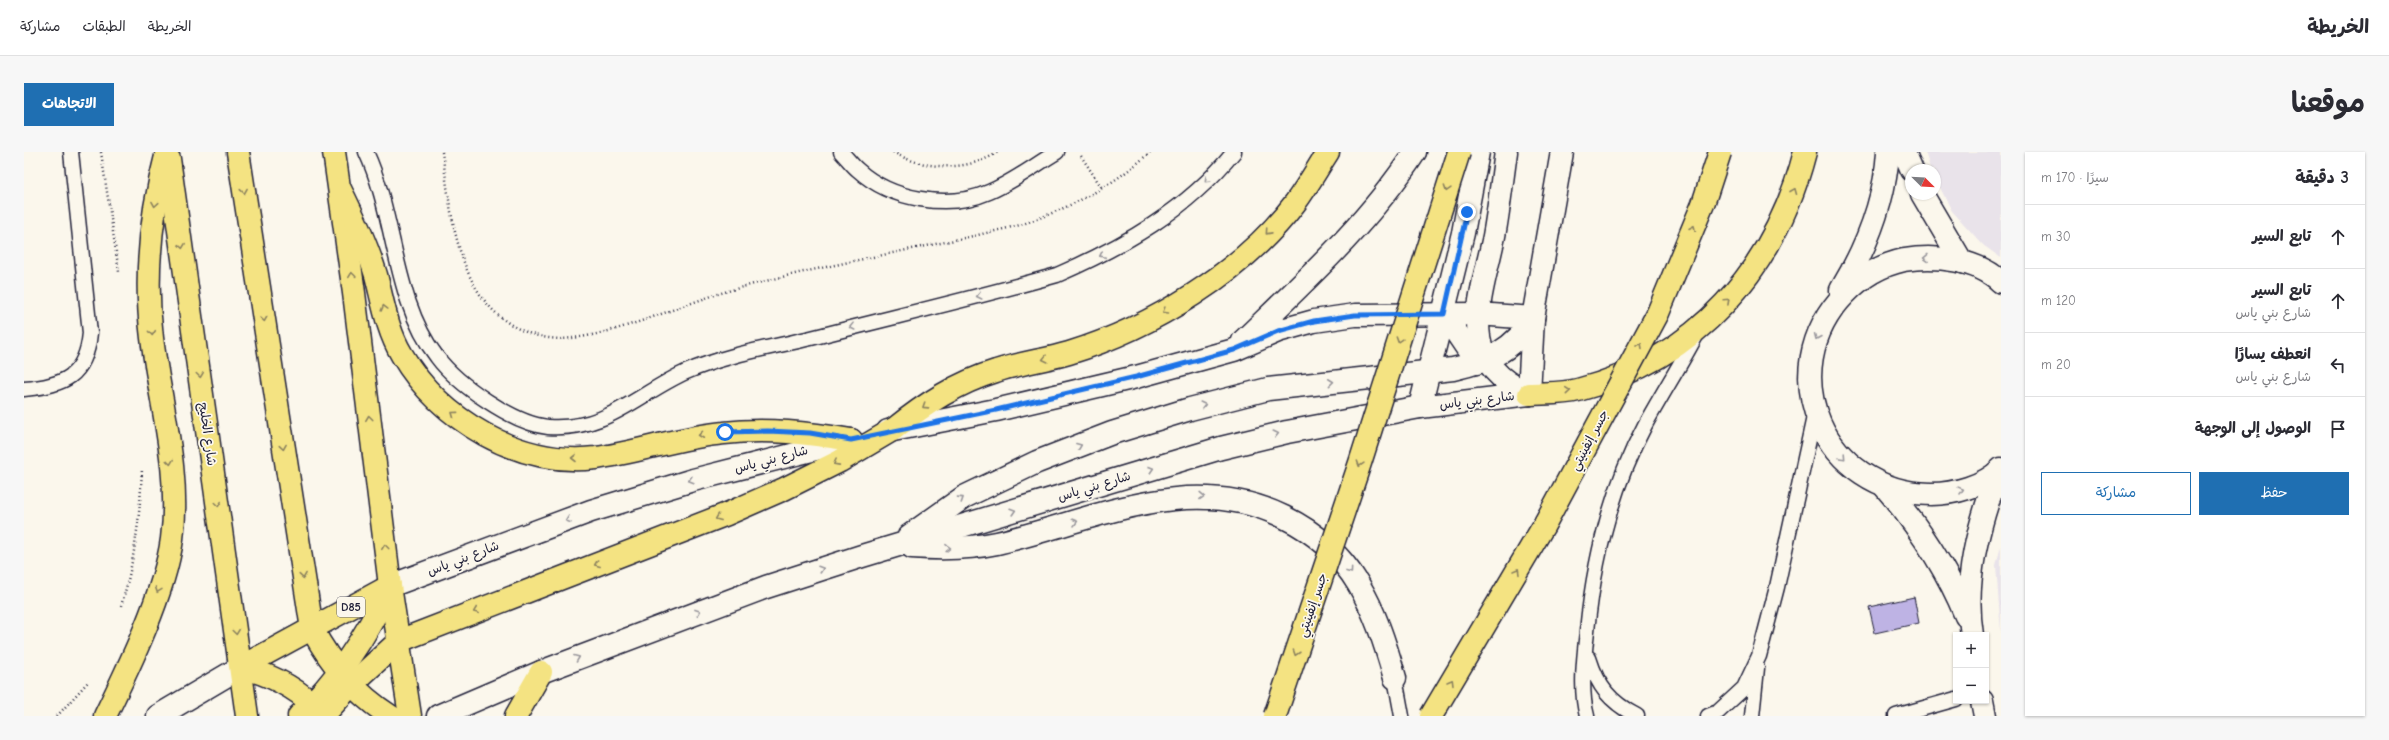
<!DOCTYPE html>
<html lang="ar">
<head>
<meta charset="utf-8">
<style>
  body { margin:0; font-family:"Comic Neue","Playpen Sans Arabic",sans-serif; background:#f7f7f7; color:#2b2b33; direction:rtl }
  .controls { position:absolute; right:12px; bottom:12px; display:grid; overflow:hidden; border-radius:0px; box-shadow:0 1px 3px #0004 }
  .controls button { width:36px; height:36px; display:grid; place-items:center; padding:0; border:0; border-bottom:1px solid #e1e1e2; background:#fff; color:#2b2b33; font:20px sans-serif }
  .compass { position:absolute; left:1881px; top:12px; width:36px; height:36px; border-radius:50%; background:#fff; box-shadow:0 1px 3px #0004; rotate:114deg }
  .stop { position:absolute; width:12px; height:12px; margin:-9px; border:3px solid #1a73e8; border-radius:50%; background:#fff }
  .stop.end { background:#1a73e8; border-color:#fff; box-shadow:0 1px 4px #0008 }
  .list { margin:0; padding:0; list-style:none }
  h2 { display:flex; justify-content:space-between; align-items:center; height:52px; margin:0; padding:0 16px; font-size:17px }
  h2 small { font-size:13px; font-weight:400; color:#7c7c81 }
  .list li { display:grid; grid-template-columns:26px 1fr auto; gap:12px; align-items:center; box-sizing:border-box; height:64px; padding:0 16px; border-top:1px solid #e1e1e2 }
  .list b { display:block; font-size:15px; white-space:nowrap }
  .list p { margin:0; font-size:13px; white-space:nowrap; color:#7c7c81 }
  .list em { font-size:13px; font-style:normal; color:#7c7c81 }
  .actions { display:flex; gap:8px; padding:12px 16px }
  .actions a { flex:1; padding:9px 0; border:1px solid #1f6fb2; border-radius:0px; text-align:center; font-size:14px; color:#1f6fb2 }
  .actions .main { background:#1f6fb2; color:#fff }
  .icon { flex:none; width:22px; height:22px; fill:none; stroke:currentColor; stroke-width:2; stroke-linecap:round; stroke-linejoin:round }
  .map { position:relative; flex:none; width:1977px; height:564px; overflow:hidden; direction:ltr; border-radius:0px }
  header { display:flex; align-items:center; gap:24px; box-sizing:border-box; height:56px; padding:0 20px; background:#fff; border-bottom:1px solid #e1e1e2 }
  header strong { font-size:19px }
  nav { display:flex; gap:22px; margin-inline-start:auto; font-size:14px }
  .intro { display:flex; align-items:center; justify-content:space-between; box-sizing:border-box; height:96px; padding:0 24px }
  h1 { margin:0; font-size:28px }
  .button { padding:10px 18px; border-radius:0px; background:#1f6fb2; color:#fff; font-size:14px; font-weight:700 }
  main { display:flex; gap:24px; padding:0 24px }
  aside { flex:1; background:#fff; border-radius:0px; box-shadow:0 1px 3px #0004 }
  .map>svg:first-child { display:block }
</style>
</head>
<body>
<header>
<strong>الخريطة</strong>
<nav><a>الخريطة</a><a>الطبقات</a><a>مشاركة</a></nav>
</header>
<div class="intro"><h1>موقعنا</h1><a class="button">الاتجاهات</a></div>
<main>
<aside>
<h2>3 دقيقة<small>سيرًا · 170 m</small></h2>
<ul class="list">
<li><svg class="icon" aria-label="ahead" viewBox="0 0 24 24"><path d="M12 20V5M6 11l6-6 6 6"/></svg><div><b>تابع السير</b></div><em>30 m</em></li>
<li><svg class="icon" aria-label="ahead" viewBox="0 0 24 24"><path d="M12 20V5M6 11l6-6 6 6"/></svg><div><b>تابع السير</b><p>شارع بني ياس</p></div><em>120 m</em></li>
<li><svg class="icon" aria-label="left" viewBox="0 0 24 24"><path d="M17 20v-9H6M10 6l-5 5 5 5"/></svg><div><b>انعطف يسارًا</b><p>شارع بني ياس</p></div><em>20 m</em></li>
<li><svg class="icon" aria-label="arrive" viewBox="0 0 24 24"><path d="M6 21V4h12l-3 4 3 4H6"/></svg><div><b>الوصول إلى الوجهة</b></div></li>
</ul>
<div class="actions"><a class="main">حفظ</a><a>مشاركة</a></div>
</aside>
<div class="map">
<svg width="1977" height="564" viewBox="0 0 1977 564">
  <rect width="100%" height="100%" fill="#fbf7ec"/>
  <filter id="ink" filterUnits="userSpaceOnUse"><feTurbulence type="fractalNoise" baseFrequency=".025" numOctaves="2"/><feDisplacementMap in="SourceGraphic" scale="8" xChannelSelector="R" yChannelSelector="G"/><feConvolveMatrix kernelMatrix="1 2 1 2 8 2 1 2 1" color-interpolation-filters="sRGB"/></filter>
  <g filter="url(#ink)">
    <g fill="#e9e3ea">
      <polygon points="1901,0 1977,0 1977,106 1959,93 1928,59 1911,26 1911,18 1906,16"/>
      <polygon points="1977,394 1977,481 1972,413"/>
    </g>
    <polygon fill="#beb3e4" stroke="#22223b" points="1890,445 1895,471 1851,481 1845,455"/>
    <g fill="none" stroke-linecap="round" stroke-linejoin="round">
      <g stroke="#22223b" stroke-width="17">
        <g id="service">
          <path d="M342,0C372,64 369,149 413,205C433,232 490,272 524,275C583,279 613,242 662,220C701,203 745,196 787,186C869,165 951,146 1033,123C1100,94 1163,58 1210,0"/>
          <path d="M817,0C823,6 828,13 834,18C867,48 924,58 965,40C989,30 1011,13 1033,0"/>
          <path d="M0,237C40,234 62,224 66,181L47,0"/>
          <path d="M1565,506C1574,535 1586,550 1613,564"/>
          <polyline points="1371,526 1378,564"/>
          <path d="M1563,564C1556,539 1560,506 1563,479C1570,408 1587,337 1621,273C1638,242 1657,212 1674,180"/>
          <polyline points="1684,564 1694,560 1720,536 1735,504 1753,435 1791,260"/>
          <polyline points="1728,564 1733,516"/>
          <polyline points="1872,564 1932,547"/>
        </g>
      </g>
      <g stroke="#22223b" stroke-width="25">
        <g id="minor">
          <polyline points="1880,0 1888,18"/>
          <polyline points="1898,42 1938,110"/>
          <path d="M1977,130C1953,107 1911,103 1880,108C1857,113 1837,125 1821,142C1746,219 1800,341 1907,342C1930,342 1960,334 1977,317"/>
          <path d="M1817,138C1842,96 1861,49 1864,0"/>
          <path d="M1861,335C1895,375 1922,415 1942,464"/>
          <path d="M1948,483C1939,428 1955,372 1974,320"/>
          <polyline points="1958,549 1961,564"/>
        </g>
      </g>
      <g stroke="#22223b" stroke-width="25">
        <g id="secondary">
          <path d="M1482,0C1478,28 1475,57 1470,84C1457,148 1429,209 1505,242"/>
          <polyline points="1420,162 1453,211"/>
          <path d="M1219,189C1280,130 1344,72 1391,0"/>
          <polyline points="1505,242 1509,166 1538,0"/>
          <polyline points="1396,255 1439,81 1454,0"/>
          <polyline points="864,279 972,258 1112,225 1210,198 1254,179 1290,169 1331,163 1454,162 1509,166"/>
          <path d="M885,384L940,345L1013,310L1088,281L1166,257L1244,237L1429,217C1465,209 1490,198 1509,166"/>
          <path d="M888,395C916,397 945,397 973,391C1068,369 1166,318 1260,365C1330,399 1351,456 1371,526"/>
          <polyline points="366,434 567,359 669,328 827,288"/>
          <polyline points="134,564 217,515"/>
          <polyline points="414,564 517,520 742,435 838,404 1197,296 1263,280 1396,255 1505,242"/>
        </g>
      </g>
      <g stroke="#22223b" stroke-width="25">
        <g id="primary">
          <path d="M214,0L288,477C308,514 331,541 366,564"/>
          <polyline points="310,0 330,141 366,434 386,564"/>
          <polyline points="145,7 223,564"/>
          <path d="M316,37C330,65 343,93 352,123C359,150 363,178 378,203C416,268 495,315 572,306C615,300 656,285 700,281C743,276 785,281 827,288"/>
          <polyline points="217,515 366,434"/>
          <path d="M217,515C249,523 275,537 298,561"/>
          <path d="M81,564C105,515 141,440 148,387C157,320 136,251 128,186C120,123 127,60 143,0"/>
          <path d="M275,564C315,527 343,483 366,434"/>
          <polyline points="299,564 327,533 375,489 703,362 760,337 816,309 870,277"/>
          <polyline points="492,564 517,520"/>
        </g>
      </g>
      <g stroke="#22223b" stroke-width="25">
        <g id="trunk">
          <path d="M1505,242C1521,241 1539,242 1554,238C1673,207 1751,117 1781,0"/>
          <path d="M870,277C901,252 933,231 972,219C996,211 1021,208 1045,201C1127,176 1219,120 1271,51C1283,35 1293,17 1304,0"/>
        </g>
      </g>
      <g stroke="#22223b" stroke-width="2.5" stroke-dasharray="1 3" stroke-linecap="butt">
        <polyline points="77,0 95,120"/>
        <path d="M418,0C427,57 431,134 483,170C502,183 526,189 548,186C598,181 655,153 704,139C800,112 899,97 996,73C1043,57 1089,35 1126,0"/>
        <path d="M869,0C899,18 944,20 974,0"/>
        <polyline points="1057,4 1078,36"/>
        <path d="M97,454C111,408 116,364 118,316"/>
        <polyline points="33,564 64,530"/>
      </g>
      <use href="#service" stroke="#fbf7ec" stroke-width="14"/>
      <use href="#minor" stroke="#fbf7ec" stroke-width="22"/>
      <use href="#secondary" stroke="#fbf7ec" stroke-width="22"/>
      <use href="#primary" stroke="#f4e382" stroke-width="22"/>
      <use href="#trunk" stroke="#f4e382" stroke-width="22"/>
      <g stroke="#22223b" stroke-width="25" stroke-linecap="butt">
        <g id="trunk-bridge">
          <polyline points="1251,564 1336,311 1435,0"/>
          <polyline points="1407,564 1519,375 1634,161 1679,52 1696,0"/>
        </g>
      </g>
      <use href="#trunk-bridge" stroke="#f4e382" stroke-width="22"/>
    </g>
    <defs><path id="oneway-chevron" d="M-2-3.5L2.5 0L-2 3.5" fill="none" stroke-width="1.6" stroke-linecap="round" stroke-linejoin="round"/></defs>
    <g stroke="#99979c">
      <use href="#oneway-chevron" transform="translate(1183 28) rotate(136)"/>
      <use href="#oneway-chevron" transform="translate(1078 103) rotate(154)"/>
      <use href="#oneway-chevron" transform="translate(1902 106) rotate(179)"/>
      <use href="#oneway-chevron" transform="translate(955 144) rotate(166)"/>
      <use href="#oneway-chevron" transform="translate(828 175) rotate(166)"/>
      <use href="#oneway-chevron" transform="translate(1793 185) rotate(113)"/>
      <use href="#oneway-chevron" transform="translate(1307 230) rotate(-6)"/>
      <use href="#oneway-chevron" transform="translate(1179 253) rotate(-14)"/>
      <use href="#oneway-chevron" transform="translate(1252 282) rotate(-14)"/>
      <use href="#oneway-chevron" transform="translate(1055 294) rotate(-21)"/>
      <use href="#oneway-chevron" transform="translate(1819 305) rotate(47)"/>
      <use href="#oneway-chevron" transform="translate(1127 317) rotate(-17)"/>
      <use href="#oneway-chevron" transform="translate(667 328) rotate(164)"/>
      <use href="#oneway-chevron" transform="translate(1937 338) rotate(-15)"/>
      <use href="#oneway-chevron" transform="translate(1178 344) rotate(2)"/>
      <use href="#oneway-chevron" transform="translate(937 347) rotate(-33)"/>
      <use href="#oneway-chevron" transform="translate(989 359) rotate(-17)"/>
      <use href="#oneway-chevron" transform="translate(544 368) rotate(161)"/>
      <use href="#oneway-chevron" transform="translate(1051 370) rotate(-15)"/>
      <use href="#oneway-chevron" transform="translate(924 396) rotate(-2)"/>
      <use href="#oneway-chevron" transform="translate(797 417) rotate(-18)"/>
      <use href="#oneway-chevron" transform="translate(1326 419) rotate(54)"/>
      <use href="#oneway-chevron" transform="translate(674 460) rotate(-20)"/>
      <use href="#oneway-chevron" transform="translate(553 506) rotate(-21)"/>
    </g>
    <g stroke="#8b825e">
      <use href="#oneway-chevron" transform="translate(1423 37) rotate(108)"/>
      <use href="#oneway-chevron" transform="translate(220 39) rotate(81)"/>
      <use href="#oneway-chevron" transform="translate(1770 39) rotate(-68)"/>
      <use href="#oneway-chevron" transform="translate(131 52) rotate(99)"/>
      <use href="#oneway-chevron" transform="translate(1669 76) rotate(-67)"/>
      <use href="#oneway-chevron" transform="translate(1244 80) rotate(132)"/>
      <use href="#oneway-chevron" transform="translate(158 94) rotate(82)"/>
      <use href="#oneway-chevron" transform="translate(328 123) rotate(-98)"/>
      <use href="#oneway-chevron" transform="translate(1703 149) rotate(-43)"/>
      <use href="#oneway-chevron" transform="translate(360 156) rotate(-105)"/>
      <use href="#oneway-chevron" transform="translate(1141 159) rotate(149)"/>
      <use href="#oneway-chevron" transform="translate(240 167) rotate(81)"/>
      <use href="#oneway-chevron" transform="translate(128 181) rotate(85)"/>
      <use href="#oneway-chevron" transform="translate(1375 188) rotate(108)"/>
      <use href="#oneway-chevron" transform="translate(1616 194) rotate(-61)"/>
      <use href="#oneway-chevron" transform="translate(1021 207) rotate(166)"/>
      <use href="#oneway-chevron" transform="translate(176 223) rotate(82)"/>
      <use href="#oneway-chevron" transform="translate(1544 239) rotate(-5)"/>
      <use href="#oneway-chevron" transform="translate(901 254) rotate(147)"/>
      <use href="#oneway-chevron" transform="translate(430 262) rotate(-144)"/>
      <use href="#oneway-chevron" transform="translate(345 266) rotate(-97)"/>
      <use href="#oneway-chevron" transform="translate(677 283) rotate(173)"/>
      <use href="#oneway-chevron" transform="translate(259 295) rotate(81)"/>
      <use href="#oneway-chevron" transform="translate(550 306) rotate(-180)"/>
      <use href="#oneway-chevron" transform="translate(146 310) rotate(82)"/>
      <use href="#oneway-chevron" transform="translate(812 311) rotate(152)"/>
      <use href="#oneway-chevron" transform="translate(1336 312) rotate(108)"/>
      <use href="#oneway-chevron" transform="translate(194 352) rotate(82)"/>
      <use href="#oneway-chevron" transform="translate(694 366) rotate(159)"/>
      <use href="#oneway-chevron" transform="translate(361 395) rotate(-97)"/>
      <use href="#oneway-chevron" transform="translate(573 412) rotate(159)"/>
      <use href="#oneway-chevron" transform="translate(1493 419) rotate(-59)"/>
      <use href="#oneway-chevron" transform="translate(279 424) rotate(81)"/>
      <use href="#oneway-chevron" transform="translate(134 438) rotate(110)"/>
      <use href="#oneway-chevron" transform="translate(452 459) rotate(159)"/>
      <use href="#oneway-chevron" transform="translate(212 480) rotate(82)"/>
      <use href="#oneway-chevron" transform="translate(1272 501) rotate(109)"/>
      <use href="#oneway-chevron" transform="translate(1427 530) rotate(-59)"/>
    </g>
  </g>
  <g fill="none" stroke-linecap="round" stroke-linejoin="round" filter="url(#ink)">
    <polyline stroke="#1a73e8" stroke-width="5" points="701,280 744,279 786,281 827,288 972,258 1112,225 1210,198 1254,179 1290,169 1331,163 1420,162 1443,60"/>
  </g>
  <g text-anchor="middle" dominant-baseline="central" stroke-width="3.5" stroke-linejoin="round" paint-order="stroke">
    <rect fill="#fbf7ec" stroke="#636270" stroke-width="1" x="313" y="445" width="28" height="20" rx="3"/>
    <g font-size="12" font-weight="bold" fill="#22223b">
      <text x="327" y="455">D85</text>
    </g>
    <g font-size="13" fill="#22223b" stroke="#fbf7ec">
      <text transform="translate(1453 248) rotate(-7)">شارع بني ياس</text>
      <text transform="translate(184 282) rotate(82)">شارع الخليج</text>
      <text transform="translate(1565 288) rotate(-62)">جسر إنفينيتي</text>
      <text transform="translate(747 307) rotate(-15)">شارع بني ياس</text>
      <text transform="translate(1070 334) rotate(-17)">شارع بني ياس</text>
      <text transform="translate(439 406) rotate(-21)">شارع بني ياس</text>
      <text transform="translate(1288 453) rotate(-71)">جسر إنفينيتي</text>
    </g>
  </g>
</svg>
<div class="controls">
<button>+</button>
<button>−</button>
</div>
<svg class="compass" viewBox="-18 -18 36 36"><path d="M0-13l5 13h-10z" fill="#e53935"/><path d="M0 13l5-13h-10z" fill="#7c7c81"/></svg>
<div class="stop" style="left:701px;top:280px"></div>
<div class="stop end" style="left:1443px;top:60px"></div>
</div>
</main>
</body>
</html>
